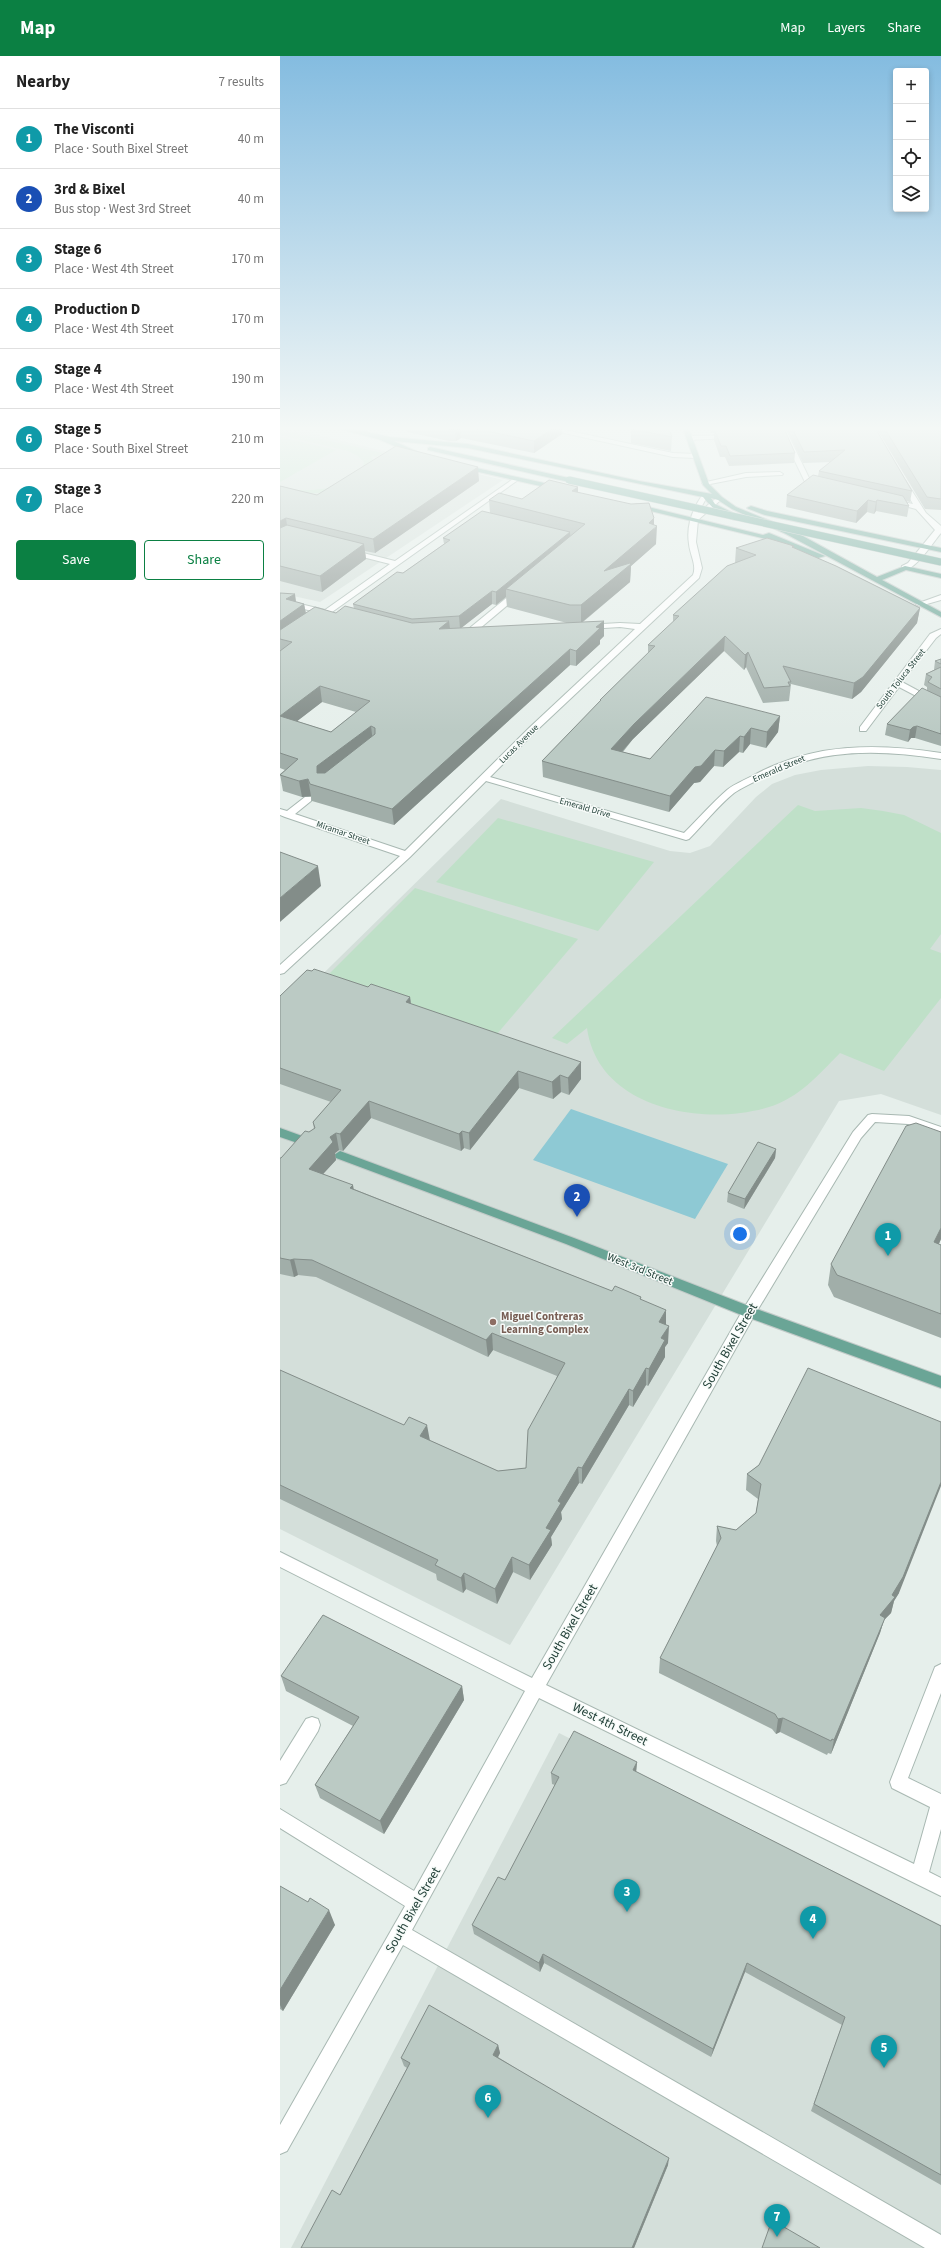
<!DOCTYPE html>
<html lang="en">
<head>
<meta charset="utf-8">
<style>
  body { margin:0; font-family:"Source Sans 3",sans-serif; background:#f6f6f6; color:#222 }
  .controls { position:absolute; right:12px; top:12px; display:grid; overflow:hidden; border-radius:4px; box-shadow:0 2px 6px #0003 }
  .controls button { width:36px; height:36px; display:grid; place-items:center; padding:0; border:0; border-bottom:1px solid #e0e0e0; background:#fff; color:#222; font:20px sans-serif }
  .you { position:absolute; left:460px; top:1178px; width:14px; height:14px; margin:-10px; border:3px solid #fff; border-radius:50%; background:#1a73e8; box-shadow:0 0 0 6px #1a73e833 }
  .badge { display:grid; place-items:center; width:26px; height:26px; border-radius:50%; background:#0b8043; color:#fff; font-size:13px; font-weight:700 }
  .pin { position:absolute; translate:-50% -33px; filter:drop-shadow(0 1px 2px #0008) }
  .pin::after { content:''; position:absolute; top:21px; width:14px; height:12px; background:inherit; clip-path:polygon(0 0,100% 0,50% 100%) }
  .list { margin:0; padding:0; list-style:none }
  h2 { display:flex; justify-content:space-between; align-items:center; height:52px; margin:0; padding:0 16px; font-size:17px }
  h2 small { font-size:13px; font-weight:400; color:#767676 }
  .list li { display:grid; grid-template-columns:26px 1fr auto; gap:12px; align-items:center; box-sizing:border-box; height:60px; padding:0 16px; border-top:1px solid #e0e0e0 }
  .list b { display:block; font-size:15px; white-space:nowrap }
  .list p { margin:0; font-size:13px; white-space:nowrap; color:#767676 }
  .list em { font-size:13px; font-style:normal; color:#767676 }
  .actions { display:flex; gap:8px; padding:12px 16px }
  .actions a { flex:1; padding:9px 0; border:1px solid #0b8043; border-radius:4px; text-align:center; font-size:14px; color:#0b8043 }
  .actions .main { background:#0b8043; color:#fff }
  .icon { flex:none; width:22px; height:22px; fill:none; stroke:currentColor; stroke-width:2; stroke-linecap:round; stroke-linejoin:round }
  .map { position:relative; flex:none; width:661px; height:2192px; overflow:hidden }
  header { display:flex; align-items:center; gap:24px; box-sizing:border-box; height:56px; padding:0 20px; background:#0b8043; color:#fff }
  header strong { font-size:19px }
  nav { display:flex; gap:22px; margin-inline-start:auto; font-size:14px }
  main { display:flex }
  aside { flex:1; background:#fff }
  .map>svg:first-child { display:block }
</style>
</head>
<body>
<header>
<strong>Map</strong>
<nav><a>Map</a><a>Layers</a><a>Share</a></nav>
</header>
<main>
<aside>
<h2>Nearby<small>7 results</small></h2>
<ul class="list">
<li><span class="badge" style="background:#0f9aa8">1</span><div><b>The Visconti</b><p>Place · South Bixel Street</p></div><em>40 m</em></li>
<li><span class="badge" style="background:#1a4fb4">2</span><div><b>3rd &amp; Bixel</b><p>Bus stop · West 3rd Street</p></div><em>40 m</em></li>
<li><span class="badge" style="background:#0f9aa8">3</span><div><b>Stage 6</b><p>Place · West 4th Street</p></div><em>170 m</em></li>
<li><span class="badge" style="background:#0f9aa8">4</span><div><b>Production D</b><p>Place · West 4th Street</p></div><em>170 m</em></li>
<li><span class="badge" style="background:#0f9aa8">5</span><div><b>Stage 4</b><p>Place · West 4th Street</p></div><em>190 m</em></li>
<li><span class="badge" style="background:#0f9aa8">6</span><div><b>Stage 5</b><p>Place · South Bixel Street</p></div><em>210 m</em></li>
<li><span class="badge" style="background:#0f9aa8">7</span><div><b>Stage 3</b><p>Place</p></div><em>220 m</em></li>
</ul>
<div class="actions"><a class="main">Save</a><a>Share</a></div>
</aside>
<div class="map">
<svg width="661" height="2192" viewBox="0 0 661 2192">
  <rect width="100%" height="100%" fill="#e6efeb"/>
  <g fill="#d4dfda">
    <polygon points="0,370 1,370 223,424 40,546 0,537"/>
    <polygon points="588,710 627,711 661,714 661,1059 601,1038 559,1045 230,1589 0,1473 0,960 221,743 390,795 410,797 430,790 476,741 492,728 515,719 541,714"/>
    <polygon points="279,1677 661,1869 661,2192 11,2192"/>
  </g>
  <g fill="#bfe0c8">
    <path d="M0,374L103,397L96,401L92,400L95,412C82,433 50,436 28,438L32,440L25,444L0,437V432C25,437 62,435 82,416L84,406L78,400L68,395L0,379Z"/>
    <polygon points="0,381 56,394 0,426"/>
    <path d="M518,749L535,755L581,752L603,755L624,759L661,777V878L650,893L661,897V942L604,1015L560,997C538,1019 519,1042 489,1051C423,1071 318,1053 307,972L287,988L272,982Z"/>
    <polygon points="218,762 374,806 318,875 156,826"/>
    <polygon points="135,832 298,883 217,978 47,920"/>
  </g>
  <polygon fill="#8ec9d4" points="291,1053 448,1108 415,1163 253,1104"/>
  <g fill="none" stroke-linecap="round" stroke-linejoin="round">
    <g stroke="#a8b8b2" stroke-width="2">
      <g id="minor">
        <polygon points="252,370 266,370 393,397 415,398 418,400 415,402 393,401"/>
        <polygon points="498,370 504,370 530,424 542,429 542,431 525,426"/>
        <polygon points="452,379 452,381 450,382 409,384 406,382 409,380"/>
        <polygon points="500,416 503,418 502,419 466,421 425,429 422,427 466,417"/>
        <polygon points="236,421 239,423 238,424 52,556 52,559 41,562 37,560 40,557 0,547 0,543 45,554 110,508 67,497 67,493 115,505"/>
        <path d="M621,424H625L646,457L661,470V477C653,486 635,516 622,514V510L628,507L655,474L636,453L610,446L613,444L633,448L620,425Z"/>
        <path d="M423,438L428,439L418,457L438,441L443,442L418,464L416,486L422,512L419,522L255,676L210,721L404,777C418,763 432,747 447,734C454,728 465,724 474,719C533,687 596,687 661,697V703C596,693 538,692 478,724C470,728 461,732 454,737C438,750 424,768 409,783L406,784L206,725L130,801L4,917L0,918V909L120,800L5,761L0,759V753L7,755L25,741H31V745L15,758L125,795L249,672L355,573L340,571L308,573H305V569L340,567L360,568L413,519C417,509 410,499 409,488C406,470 413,452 423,438Z"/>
        <polygon points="235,535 242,537 192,579 186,579 186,575"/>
        <polygon points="661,539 661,544 640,550 636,548"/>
        <polygon points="661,573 661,578 656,582 622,626 661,647 661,653 619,631 586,675 580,675 580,671 650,578"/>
        <polygon points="592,1058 629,1060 661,1071 661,1079 628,1068 595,1066 581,1082 474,1260 266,1629 634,1808 650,1751 612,1732 610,1726 655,1611 661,1608 661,1637 628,1722 661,1738 661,1773 649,1816 661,1822 661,1840 259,1642 132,1874 661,2179 661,2192 645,2192 123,1889 7,2095 0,2098 0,2069 125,1850 0,1772 0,1753 134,1835 245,1635 0,1511 0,1496 252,1622 464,1252 573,1076 588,1059"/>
        <polygon points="32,1661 38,1663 40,1669 38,1675 6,1727 0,1729 0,1705 26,1663"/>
      </g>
    </g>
    <g stroke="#c2cac8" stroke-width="2">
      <g id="major">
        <path d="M47,370H61L110,381L188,388L359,425L432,438L423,429L402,370H408L429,428L442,441L456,451L512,474L597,521L625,510L661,518V522L626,514L602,524L661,556V561L506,478L452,453L438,444L431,442L435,448L459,460V464C446,465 430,450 423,441L188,392L114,385L142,398V400L140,401L98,383Z"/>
        <polygon points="150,391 289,422 292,424 289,426 148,394 148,392"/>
        <polygon points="183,409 278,430 281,432 278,434 181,412 181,410"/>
        <polygon points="356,448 483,479 489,477 545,500 538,502 494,485 354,451 353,450"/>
        <polygon points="471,450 487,455 661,492 661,496 485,459 469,453 467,452"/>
        <polygon points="0,1072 36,1085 38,1088 32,1092 0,1081"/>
        <polygon points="60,1095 294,1182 474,1252 661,1320 661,1332 464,1260 286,1188 56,1102 54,1099"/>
      </g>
    </g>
    <use href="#minor" fill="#fff" fill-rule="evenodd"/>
    <use href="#major" fill="#6aa596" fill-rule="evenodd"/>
    <g stroke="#c2cac8" stroke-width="8" stroke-linecap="butt">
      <polyline id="major-bridge" points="289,424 661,506"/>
    </g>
    <use href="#major-bridge" stroke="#6aa596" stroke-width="7"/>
  </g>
  <g fill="#a1aea9" fill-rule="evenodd">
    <polygon points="127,370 293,370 289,373 282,372 282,378 254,397 181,382 176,385 169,385 127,376"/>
    <polygon points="428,370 503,370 515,397 514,407 449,410 445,401 440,401 434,384 434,377 431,377"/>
    <polygon points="505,370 594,370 632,435 630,446 626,445 629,450 627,461 596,455 594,458 587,456 576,467 506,451 507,439 538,420 539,415 551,406 523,407"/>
    <polygon points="595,370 661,370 661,454 645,453"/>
    <polygon points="351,373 392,381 391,395 351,387"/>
    <polygon points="199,425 95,497 85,495 86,503 42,536 0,525 0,430 37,439"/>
    <path d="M298,431V437L374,469L376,488L351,510L350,526L303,566L324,565V580L320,584V588L296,610L290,609L114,769L32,745L31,740L22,741L3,735L0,718L5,714L0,712V537L16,546L24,548L26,557H56L74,553L73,548L123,517L164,488L163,482L210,457L209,444L242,443ZM226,541L227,551L287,567L181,572L212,548L216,549ZM42,646L76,656L51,676L17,665Z"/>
    <polygon points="514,490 514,492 640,552 637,567 581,636 572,643 511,628 509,645 483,647 466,611 464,614 444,595 353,683 343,696 370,703 500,660 498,676 486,692 470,688 463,697 459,696 443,711 434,710 420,726 414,727 389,756 263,721 262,705 320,646 320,644 368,597 368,589 393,566 393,559 455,507 456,492"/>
    <polygon points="661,603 661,690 635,682 631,682 628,686 605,679 607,668 647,634 647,631 644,629 646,618 654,614 655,605"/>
    <polygon points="32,915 88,931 130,941 131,948 301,1023 289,1039 281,1036 273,1043 239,1032 190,1094 184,1092 181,1095 91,1062 63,1095 59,1094 55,1097 56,1104 43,1118 74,1133 332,1235 361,1241 361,1244 386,1269 388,1287 385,1291 385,1301 368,1330 366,1329 353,1351 349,1349 302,1428 299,1427 281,1456 282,1463 271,1481 272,1489 250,1524 233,1516 217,1548 186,1533 183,1537 157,1524 156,1518 0,1443 0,1314 149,1384 218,1415 246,1412 277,1320 213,1294 208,1301 36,1221 18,1219 14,1221 0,1218 0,1102 1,1102 29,1076 34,1073 33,1066 51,1046 0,1028 0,940"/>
    <polygon points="661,1076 661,1183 659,1188 661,1189 661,1282 554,1241 548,1229 551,1208"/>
    <polygon points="496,1093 495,1102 464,1153 447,1146 448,1137"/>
    <polygon points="479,1409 619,1537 614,1545 611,1557 604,1564 600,1577 551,1698 548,1697 547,1699 500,1676 496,1678 492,1673 379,1617 380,1602 437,1490 436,1485 437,1470 456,1474 476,1457 478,1443 466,1434 467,1418"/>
    <polygon points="1,1620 182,1630 184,1644 104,1778 40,1742 35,1729 73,1670 6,1635"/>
    <polygon points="357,1706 356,1716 661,1870 661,2129 531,2055 562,1969 465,1916 431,2001 264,1907 260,1916 194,1878 192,1869 225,1824 275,1729 272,1728 271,1717"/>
    <polygon points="0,1830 55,1869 3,1955 0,1953"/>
    <polygon points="218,1989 220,1997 218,2001 388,2109 354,2192 21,2192 60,2139 127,2012 124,2010 121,2002"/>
  </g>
  <g fill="#838d89">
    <polygon points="179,370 180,370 181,382 176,385 175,374"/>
    <polygon points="276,370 282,370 282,378 254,397 254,385"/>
    <polygon points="289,370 293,370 289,373"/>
    <polygon points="198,411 199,425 95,497 93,483"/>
    <polygon points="298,431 298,448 292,435"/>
    <polygon points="588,444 587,456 576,467 577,455"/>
    <polygon points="597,444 596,455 594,458 596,446"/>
    <polygon points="6,462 8,477 0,480 0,465"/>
    <polygon points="374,462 374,473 377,470 376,488 351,510 350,526 301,567 301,549 324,515 369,467"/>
    <polygon points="290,476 291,488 226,533 226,541 216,549 216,536"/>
    <polygon points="84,488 86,503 42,536 40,520"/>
    <polygon points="212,535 212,548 180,573 179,560"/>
    <polygon points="15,538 17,553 6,543"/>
    <polygon points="24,548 27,564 0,582 0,565"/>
    <polygon points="640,552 637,567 581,636 572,643 574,627"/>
    <polygon points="169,565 171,581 159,573"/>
    <polygon points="324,565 324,580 320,584 320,588 296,610 296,595 316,571"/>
    <polygon points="445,580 444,595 353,683 331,708 331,693 354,668"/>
    <polygon points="290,593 290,609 114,769 112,753"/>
    <polygon points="468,596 466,611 464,614 465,599"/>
    <polygon points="40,630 42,646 3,676 0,660"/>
    <polygon points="500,660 498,676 486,692 487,676"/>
    <polygon points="91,670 93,687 40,727 37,717 37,710"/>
    <polygon points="637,670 635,682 631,682 628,686 630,674 633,671"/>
    <polygon points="471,672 470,688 463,697 464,681"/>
    <polygon points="460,680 459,696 443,711 444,695"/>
    <polygon points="435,694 434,710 420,726 414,727 389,756 390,740 415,711"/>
    <polygon points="28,723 31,740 22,741 19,725"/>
    <polygon points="38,810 41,830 0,866 0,842"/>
    <polygon points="130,941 132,958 126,946"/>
    <polygon points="301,1006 301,1023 289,1039 288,1022"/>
    <polygon points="238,1015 239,1032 190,1094 189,1077"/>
    <polygon points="280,1019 281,1036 273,1043 272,1026"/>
    <polygon points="89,1045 91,1062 63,1095 60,1078"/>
    <polygon points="182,1075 184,1092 181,1095 179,1078"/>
    <polygon points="56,1077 59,1094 55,1097 56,1104 32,1130 29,1113 50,1081"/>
    <polygon points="496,1093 495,1102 464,1153 465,1143"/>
    <polygon points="73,1129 76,1146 70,1132"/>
    <polygon points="661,1172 661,1183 649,1208 654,1186"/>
    <polygon points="14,1203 18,1219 14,1221 10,1204"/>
    <polygon points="386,1254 386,1270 379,1266"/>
    <polygon points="389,1270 388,1287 385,1291 385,1301 368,1330 369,1313 381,1282"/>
    <polygon points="212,1277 213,1294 208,1301 206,1284"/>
    <polygon points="366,1312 366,1329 353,1351 353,1335"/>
    <polygon points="349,1333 349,1349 302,1428 302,1412"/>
    <polygon points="147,1369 150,1385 140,1380"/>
    <polygon points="298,1411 299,1427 281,1456 282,1463 271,1481 272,1489 250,1524 249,1509 278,1445"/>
    <polygon points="661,1426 661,1430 619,1537 614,1545 611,1557 604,1564 600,1577 551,1698 554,1684 600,1559 612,1539"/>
    <polygon points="232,1501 233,1516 217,1548 215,1533"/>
    <polygon points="184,1517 186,1533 183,1537 181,1522"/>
    <polygon points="182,1630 184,1644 104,1778 100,1765"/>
    <polygon points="503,1662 500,1676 496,1678 498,1663"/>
    <polygon points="357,1706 356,1717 353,1714"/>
    <polygon points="49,1854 55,1869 3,1955 0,1949 0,1934"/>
    <polygon points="263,1898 264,1907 260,1916 259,1907"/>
    <polygon points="467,1907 465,1916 431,2001 433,1993"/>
    <polygon points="218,1989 220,1997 215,2007 213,1999"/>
    <polygon points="389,2102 388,2109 354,2192 352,2192"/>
  </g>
  <g fill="#bbcac4" stroke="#838d89" fill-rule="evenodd">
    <polygon points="156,370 179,370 175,374 168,373"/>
    <polygon points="183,370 276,370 254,385"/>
    <polygon points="355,370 388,370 392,381 351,373"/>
    <polygon points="485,370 503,370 515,397 450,400 446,390 441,390 434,373"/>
    <polygon points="511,370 594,370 632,435 539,415 565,394 524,396"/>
    <polygon points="603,370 661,370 661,443 647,441"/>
    <polygon points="116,390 198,411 93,483 6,462 0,465 0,430 37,439"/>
    <polygon points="533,419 623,440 629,450 597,444 596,446 588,444 577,455 507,439"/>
    <polygon points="269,424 298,431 292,435 351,448 369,447 374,462 369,467 377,470 324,515 350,507 351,508 301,549 290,549 226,533 305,468 209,444 219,437 242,443"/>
    <polygon points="202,455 290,476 216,536 212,535 179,560 132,563 73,548 117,516 123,517 170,484 163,482"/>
    <polygon points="7,469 84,488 40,520 0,510 0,472"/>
    <polygon points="487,482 514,490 512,491 556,510 640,552 583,621 574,627 503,610 511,626 508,626 510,630 484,632 468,596 465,599 445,580 354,668 331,693 370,703 426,641 500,660 487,676 471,672 464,681 460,680 444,695 435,694 421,710 415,711 390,740 262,705 321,644 320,644 375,590 368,589 399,560 393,559 447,510 476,499 456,492"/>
    <polygon points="0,537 15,538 6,543 24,548 0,565"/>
    <path d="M65,550L132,567L169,565L159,573L324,565L316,571L320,572L296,595L290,593L112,753L30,728L28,723L19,725L0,719L18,703L0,697V660L51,676L90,645L40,630L0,660V595L12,586L0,583V574L35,551L56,557ZM91,670L95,672V678L45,717H37V710Z"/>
    <polygon points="661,603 661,608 655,605"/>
    <polygon points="661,611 661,633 648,626 652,621 646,618"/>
    <polygon points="642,632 661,641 661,678 637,670 633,671 630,674 607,668"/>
    <polygon points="0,796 38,810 0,842"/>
    <polygon points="34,913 88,931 91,928 130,941 126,946 301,1006 288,1022 280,1019 272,1026 238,1015 189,1077 182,1075 179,1078 89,1045 60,1078 56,1077 50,1081 53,1086 29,1113 73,1129 70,1132 332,1235 335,1230 361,1241 360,1243 386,1254 379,1266 389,1270 381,1282 385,1284 369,1313 366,1312 353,1335 349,1333 302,1412 298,1411 278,1445 281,1447 266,1472 271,1474 249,1509 232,1501 215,1533 184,1517 181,1522 155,1509 158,1504 0,1429 0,1314 124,1369 129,1361 147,1369 140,1380 218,1415 246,1412 248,1374 285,1307 212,1277 206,1284 32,1204 14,1203 10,1204 0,1202 0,1102 1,1102 25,1075 29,1076 35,1072 33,1066 61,1034 0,1012 0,940 27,914 32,915"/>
    <polygon points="636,1067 661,1076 661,1172 654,1186 661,1189 661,1258 557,1219 551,1208 626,1070"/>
    <polygon points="478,1086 496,1093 465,1143 448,1137"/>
    <polygon points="528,1312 661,1366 661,1426 623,1521 612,1539 615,1541 600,1559 605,1562 554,1684 552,1683 551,1685 503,1662 498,1663 495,1658 380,1602 441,1482 437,1470 456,1474 476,1457 481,1428 467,1418 479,1409"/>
    <polygon points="43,1559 182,1630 100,1765 35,1729 79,1661 1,1620"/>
    <polygon points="294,1675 357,1706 353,1714 661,1870 661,2119 534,2048 565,1961 467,1907 433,1993 263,1898 259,1907 192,1869 218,1821 225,1824 279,1721 271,1717"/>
    <polygon points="0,1830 28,1846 30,1842 49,1854 0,1934"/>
    <polygon points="149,1949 218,1989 213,1999 389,2102 352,2192 21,2192 52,2134 60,2139 130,2007 121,2002"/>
    <polygon points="492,2164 540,2192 482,2192"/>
  </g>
  <linearGradient id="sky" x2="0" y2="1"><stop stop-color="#84bce0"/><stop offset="0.55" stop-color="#f4f8f6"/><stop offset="1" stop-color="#f4f8f6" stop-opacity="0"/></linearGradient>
  <rect width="661" height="677" fill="url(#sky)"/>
  <circle fill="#8d6e63" stroke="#f7fbf9" stroke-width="1.5" cx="213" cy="1266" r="4"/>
  <g text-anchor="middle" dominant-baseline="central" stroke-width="3" stroke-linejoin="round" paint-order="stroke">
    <g font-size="9" fill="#24423a" stroke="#f7fbf9">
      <text transform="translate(621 623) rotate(-52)">South Toluca Street</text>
      <text transform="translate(239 688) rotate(-45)">Lucas Avenue</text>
      <text transform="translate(499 713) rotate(-23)">Emerald Street</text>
      <text transform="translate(305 752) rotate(16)">Emerald Drive</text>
      <text transform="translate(63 777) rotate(19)">Miramar Street</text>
    </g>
    <g font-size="11" fill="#24423a" stroke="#f7fbf9">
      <text transform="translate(360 1213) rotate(22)">West 3rd Street</text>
    </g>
    <g font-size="11" font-weight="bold" fill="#785e54" stroke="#f7fbf9" text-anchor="start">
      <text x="221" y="1260">Miguel Contreras<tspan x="221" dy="13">Learning Complex</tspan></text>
    </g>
    <g font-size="13" fill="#24423a" stroke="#f7fbf9">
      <text transform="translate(450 1290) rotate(-60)">South Bixel Street</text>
      <text transform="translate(290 1571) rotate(-60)">South Bixel Street</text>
      <text transform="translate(330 1668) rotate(26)">West 4th Street</text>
      <text transform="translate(133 1854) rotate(-60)">South Bixel Street</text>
    </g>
  </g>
</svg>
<div class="controls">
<button>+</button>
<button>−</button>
<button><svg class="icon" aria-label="locate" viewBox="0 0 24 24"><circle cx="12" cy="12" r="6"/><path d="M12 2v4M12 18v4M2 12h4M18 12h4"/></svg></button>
<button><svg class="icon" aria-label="layers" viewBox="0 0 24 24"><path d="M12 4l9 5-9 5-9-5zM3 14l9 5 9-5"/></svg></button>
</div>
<div class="you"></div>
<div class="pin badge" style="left:608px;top:1200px;background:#0f9aa8">1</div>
<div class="pin badge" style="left:297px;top:1161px;background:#1a4fb4">2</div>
<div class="pin badge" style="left:347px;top:1856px;background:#0f9aa8">3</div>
<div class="pin badge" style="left:533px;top:1883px;background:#0f9aa8">4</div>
<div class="pin badge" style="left:604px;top:2012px;background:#0f9aa8">5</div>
<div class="pin badge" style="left:208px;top:2062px;background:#0f9aa8">6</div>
<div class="pin badge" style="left:497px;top:2181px;background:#0f9aa8">7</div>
</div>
</main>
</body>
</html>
